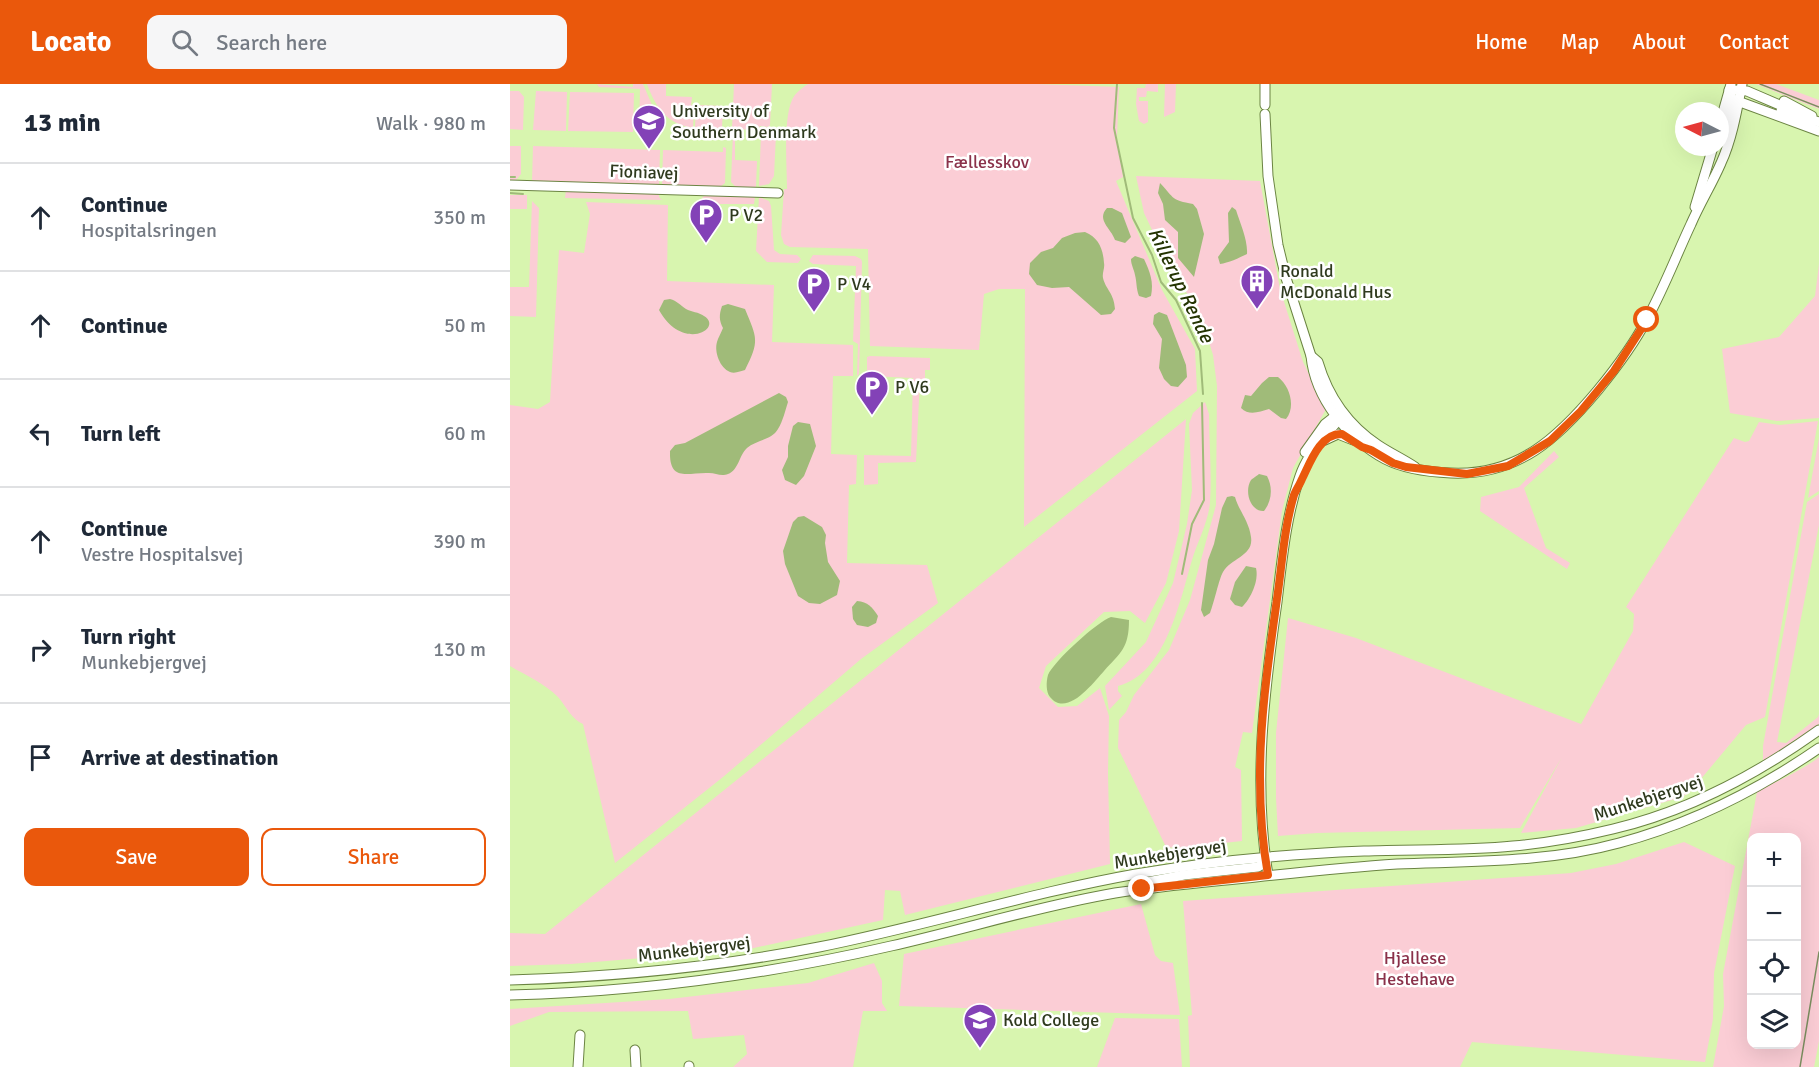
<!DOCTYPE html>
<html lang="en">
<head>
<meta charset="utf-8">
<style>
  body { margin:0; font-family:Signika,sans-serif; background:#f6f6f7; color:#1f2937 }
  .controls { position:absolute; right:18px; bottom:18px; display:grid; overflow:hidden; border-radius:12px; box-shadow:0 6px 24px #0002 }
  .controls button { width:54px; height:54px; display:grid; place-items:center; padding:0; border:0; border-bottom:2px solid #e0e1e3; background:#fff; color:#1f2937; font:30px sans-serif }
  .compass { position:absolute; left:1165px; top:18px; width:54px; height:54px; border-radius:50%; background:#fff; box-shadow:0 6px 24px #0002; rotate:276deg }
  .stop { position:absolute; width:18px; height:18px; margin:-14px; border:4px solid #ea580c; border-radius:50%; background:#fff }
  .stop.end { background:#ea580c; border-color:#fff; box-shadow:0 2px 6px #0008 }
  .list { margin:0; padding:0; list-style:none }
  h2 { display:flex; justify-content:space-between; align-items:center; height:78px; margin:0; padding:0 24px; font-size:26px }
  h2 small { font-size:20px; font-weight:400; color:#747a83 }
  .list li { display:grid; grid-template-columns:39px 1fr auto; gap:18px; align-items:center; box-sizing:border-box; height:108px; padding:0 24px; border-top:2px solid #e0e1e3 }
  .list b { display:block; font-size:22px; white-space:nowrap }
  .list p { margin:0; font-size:20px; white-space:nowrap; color:#747a83 }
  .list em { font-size:20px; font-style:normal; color:#747a83 }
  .actions { display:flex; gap:12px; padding:18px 24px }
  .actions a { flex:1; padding:14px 0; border:2px solid #ea580c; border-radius:12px; text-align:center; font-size:21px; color:#ea580c }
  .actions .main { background:#ea580c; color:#fff }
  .icon { flex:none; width:33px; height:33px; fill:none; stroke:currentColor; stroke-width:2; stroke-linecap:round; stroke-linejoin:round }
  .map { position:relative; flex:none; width:1309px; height:983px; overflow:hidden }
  header { display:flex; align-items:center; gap:36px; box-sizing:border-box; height:84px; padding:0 30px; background:#ea580c; color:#fff }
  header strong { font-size:28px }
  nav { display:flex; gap:33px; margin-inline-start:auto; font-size:21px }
  .search { width:420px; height:54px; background:#f6f6f7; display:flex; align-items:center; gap:15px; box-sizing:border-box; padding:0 21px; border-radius:12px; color:#747a83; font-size:22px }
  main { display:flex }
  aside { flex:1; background:#fff }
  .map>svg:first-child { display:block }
</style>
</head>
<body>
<header>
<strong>Locato</strong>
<div class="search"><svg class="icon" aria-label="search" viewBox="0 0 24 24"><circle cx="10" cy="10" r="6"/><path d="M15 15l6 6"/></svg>Search here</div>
<nav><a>Home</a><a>Map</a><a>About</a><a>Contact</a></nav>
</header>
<main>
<aside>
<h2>13 min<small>Walk · 980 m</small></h2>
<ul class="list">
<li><svg class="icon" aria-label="ahead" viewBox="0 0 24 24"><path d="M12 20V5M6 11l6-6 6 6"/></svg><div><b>Continue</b><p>Hospitalsringen</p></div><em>350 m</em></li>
<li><svg class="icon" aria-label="ahead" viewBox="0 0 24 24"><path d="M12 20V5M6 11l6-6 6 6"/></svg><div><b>Continue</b></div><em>50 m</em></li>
<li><svg class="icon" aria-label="left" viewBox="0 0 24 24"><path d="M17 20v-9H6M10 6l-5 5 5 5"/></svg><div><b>Turn left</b></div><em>60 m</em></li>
<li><svg class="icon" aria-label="ahead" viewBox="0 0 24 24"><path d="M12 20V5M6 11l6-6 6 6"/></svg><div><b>Continue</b><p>Vestre Hospitalsvej</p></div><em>390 m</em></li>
<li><svg class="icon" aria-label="right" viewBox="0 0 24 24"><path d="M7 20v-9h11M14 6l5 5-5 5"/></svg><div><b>Turn right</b><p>Munkebjergvej</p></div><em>130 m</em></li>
<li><svg class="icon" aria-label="arrive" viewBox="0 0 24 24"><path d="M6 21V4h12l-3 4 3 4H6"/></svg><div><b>Arrive at destination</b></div></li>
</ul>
<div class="actions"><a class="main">Save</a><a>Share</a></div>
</aside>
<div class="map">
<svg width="1309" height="983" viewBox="0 0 1309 983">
  <rect width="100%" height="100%" fill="#d8f5af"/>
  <g fill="#fbcdd5" fill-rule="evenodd">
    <polygon points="87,0 123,3 123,0 133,0 142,21 151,33 151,49 129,49 130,5 89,3"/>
    <path d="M137,0H156V12L182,13L181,21L184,22L183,44C156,39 146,24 137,0Z"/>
    <polygon points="224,0 262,0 260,41 258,43 250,42 248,46 222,45"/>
    <path d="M298,0H527L609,3L607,54L613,93L606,97L652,206L685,265L687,307L514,443L515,205H489L474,210L469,266L360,262L358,165L280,163L274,160L271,151L274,105H277C277,83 273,36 282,16C285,9 292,4 298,0Z"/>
    <polygon points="636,0 648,0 648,8 637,7 636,13 629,13 629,17 638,17 638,38 634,40 629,37 626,20 627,4 635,4"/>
    <polygon points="655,0 666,0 665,28 654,33"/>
    <polygon points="1246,0 1266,0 1309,16 1309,25"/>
    <polygon points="0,7 9,7 14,13 13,46 0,45"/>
    <polygon points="26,7 57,8 56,47 23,46"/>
    <polygon points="60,8 124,9 123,48 58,47"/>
    <polygon points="186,21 213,22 212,44 185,44"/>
    <polygon points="223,48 225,48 225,76 247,77 246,103 226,103 221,98"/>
    <polygon points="251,49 266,50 264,92 259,100 249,102"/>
    <polygon points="0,62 11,62 11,90 6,96 0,97"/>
    <polygon points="23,62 150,66 149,102 22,98"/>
    <polygon points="213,63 216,64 215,99 210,103 152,102 153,66 213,68"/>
    <polygon points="626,92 750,97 770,205 793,278 816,325 783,384 772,427 742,649 733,648 725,683 731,686 732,757 668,764 656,763 608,664 609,636 616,628 624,611 659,566 680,516 706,421 707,302 703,271 691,232 682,216 664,192 634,129"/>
    <polygon points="56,106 149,108 149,113 152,116 55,114"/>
    <polygon points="196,110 245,113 244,120 194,120 192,114"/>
    <rect x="0" y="111" width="17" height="14"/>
    <polygon points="249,113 259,117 261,122 264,166 270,170 287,171 291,175 288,179 257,178 246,167"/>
    <polygon points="22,117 29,124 26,233 0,232 0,203 19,203"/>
    <path d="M76,118L158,121L157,197L264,201L262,258L343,261V292H323L321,370L347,371L346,400L339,401L337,479L417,481L428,519L351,575L213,693L105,779L73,640C62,636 56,622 48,613C34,599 17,592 0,582V321L28,325L40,318L49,166L74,169L80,130Z"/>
    <polygon points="303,171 345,172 351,175 352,178 349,290 347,292 348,260 343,257 346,182 303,180 299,177"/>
    <polygon points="1309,180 1309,334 1267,337 1220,329 1212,265 1269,253 1305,212"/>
    <polygon points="360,272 420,274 420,286 415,286 415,295 410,295 406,378 368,379 368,400 354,401 354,371 401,372 403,294 360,292 357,289 357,273"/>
    <path d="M695,318L699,330C699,359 702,389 700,418C699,436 687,459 682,476C670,516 656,590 608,602V607L612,612L599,626L595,602L636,558L663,499L677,440L682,406L679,340L683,329Z"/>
    <polygon points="676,335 669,447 656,499 635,539 620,527 594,528 536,582 529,604 548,623 567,622 590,604 599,632 598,689 600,780 395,831 390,807 375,806 373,836 239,865 61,880 0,882 0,849 35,850"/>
    <polygon points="1308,337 1255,633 1236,641 1180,708 1172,713 1066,744 1011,749 1052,673 1010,744 807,749 768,752 766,714 766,649 778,534 846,554 1071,640 1123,547 1124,530 1116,523 1224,354 1235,358 1239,357 1249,338 1270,341"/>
    <polygon points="1309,354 1309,407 1298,414"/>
    <polygon points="1044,367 1049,373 1014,404 1036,464 1060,479 1057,485 970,427 971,413 1009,403"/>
    <polygon points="1309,410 1309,441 1267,658 1276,659 1308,633 1309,630 1309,640 1253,678 1253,662 1297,418"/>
    <path d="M1309,673V957L1304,983H1203L1214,922L1213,890L1247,708C1268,696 1290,688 1309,673ZM1242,754H1286V960H1242Z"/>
    <polygon points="1174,758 1225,782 1204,889 1203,935 1195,978 962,958 950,983 680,983 678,932 682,931 673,817 1061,789 1106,780"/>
    <polygon points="631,820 645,871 651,877 663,879 670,931 389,922 394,870"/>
    <polygon points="364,879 372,897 372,919 377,927 353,927 343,983 223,983 237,970 234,951 183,955 178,927 39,928 0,942 0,925 159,915 298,899"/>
    <polygon points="605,934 669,935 672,983 587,983"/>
  </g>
  <g fill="#a0bb79">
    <path d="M650,99C665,115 661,116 683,120L687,125L694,150L684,193L668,174V148L655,136L653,120L648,109Z"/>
    <path d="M722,123L726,126C730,139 738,156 737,170C729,174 718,179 710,180L708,173L719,158L718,129Z"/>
    <path d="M597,124H602L612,129L621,153L615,159L605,156C601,144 586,136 597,124Z"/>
    <path d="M575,148C589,154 593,165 594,179C595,184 592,189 593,194C596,206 604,209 605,225L601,230L591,231L559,203L542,204L527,201L519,190L520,179L531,168L543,164L552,154L565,149Z"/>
    <path d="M625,172L634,175C640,188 644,198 641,212L636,214L629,212C626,204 627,199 625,191C624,185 621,181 621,175Z"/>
    <path d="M160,215C167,217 170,221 176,225C181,228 189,228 194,232C214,244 173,269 149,226L154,216Z"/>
    <path d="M218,220L235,225C247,254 250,257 235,286C231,287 225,290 220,288C210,284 204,268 207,258C208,254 211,249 213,244C209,236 209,231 212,222Z"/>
    <polygon points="649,228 657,231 676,281 677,293 668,303 661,302 654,295 649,284 652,255 643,240 644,231"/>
    <path d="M759,293H768C780,302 786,323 776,335L771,334L759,325C749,328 739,332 731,324L735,311L741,312L752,299Z"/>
    <path d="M269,309L276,313L278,318C275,327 273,337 268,345C262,356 246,356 237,364C229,371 229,386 218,390C211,393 206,389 199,389C178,388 159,399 160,367L165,361L175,359Z"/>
    <polygon points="288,338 300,340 306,362 294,392 286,401 275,396 272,386 278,373 278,362 283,342"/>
    <path d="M749,390L757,392C763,403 762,417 754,427C740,428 734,407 741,396C742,395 748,391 749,390Z"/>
    <path d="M722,412L725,413C729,427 739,437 741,453C744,472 721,474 713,488C709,495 704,519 700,529L694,533L691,526L698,476L704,460L712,424L717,413Z"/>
    <polygon points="294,432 312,443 316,451 315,459 318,478 330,497 327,511 310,520 299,519 288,512 275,480 273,467 283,438 288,433"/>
    <path d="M736,482L746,484C749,497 741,514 732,523L725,521L720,515L725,498Z"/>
    <path d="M347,517C358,518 362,523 368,532L366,539L358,543L347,541L343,535L342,523Z"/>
    <path d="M601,533L619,536C619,564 611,568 594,587C583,599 557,634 540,613C536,608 536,598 538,591C544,577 587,538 601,533Z"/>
  </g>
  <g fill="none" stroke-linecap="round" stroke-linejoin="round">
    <g stroke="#a0bb79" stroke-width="2">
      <polyline points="607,0 604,44 623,134 642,171 651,198 666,216 690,267 693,310"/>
      <polyline points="0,93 5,93"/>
      <polyline points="0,109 13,110"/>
      <polyline points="672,490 682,440 694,416 692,319"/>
    </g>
    <g stroke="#6b8442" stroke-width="11">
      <g id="minor">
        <polyline points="1225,6 1237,7 1279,25"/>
        <polyline points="1222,15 1309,47"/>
        <polyline points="1274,17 1302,32"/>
        <polyline points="755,21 755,0"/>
        <polyline points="1271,27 1309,38"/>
        <path d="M755,30L758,92L768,161L776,194L801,272C805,314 838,355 875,375C894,385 919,388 941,389C1008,392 1048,354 1088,306C1106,284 1124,260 1137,235C1154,204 1166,172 1181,140C1190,119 1202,100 1211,79C1222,55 1227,26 1232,0"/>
        <polyline points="1210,39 1221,0"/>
        <polyline points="1212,56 1222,15 1219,6"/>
        <polyline points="0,101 268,109"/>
        <polyline points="1185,123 1203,63"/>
        <path d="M801,272L808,278C818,312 838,341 868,361C880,369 893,375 905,383"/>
        <polyline points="815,356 828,350 843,356"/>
        <polyline points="795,368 815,340 829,329"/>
        <path d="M758,791C743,700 754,609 767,518C772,476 776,432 790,392C795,377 804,365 813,353C821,344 828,339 832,328"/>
        <polyline points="627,800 674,791 748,783 751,781 755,773"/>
        <path d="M0,896C104,893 207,883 309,863C415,842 519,809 626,790C701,777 778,770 854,767C904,765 954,767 1003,762C1037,759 1070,753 1103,745C1179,727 1246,691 1309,646"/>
        <path d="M0,911C129,908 255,891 381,862C456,845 529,822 605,809C652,802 699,798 746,793C793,788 840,783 887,780C961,777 1036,779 1109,759C1180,740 1248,706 1309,664"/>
        <polyline points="125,966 126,983"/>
        <polyline points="179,982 179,983"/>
        <polyline points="68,983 70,951"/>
      </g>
    </g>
    <use href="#minor" stroke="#fff" stroke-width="9"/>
    <g stroke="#7b8e5f" stroke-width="1.5">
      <polyline points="1250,0 1309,23"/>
      <polyline points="1290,983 1309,868"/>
    </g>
  </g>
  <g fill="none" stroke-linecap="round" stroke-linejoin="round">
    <path stroke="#ea580c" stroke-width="8" d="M632,805L758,791C752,758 750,725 750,692C750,632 759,573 767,515C772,481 774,444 784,411C786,406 790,400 792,395C800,379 810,349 832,350L852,363L861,366L883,379L896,383L957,390L998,382L1040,357L1071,327L1104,287L1137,236"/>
  </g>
  <defs>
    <g id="university-pin" transform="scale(1.725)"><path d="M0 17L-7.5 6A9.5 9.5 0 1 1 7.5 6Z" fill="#8342b7" stroke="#fff"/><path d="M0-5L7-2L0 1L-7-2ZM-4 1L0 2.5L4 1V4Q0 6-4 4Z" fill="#fff"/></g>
    <g id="parking-pin" transform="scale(1.725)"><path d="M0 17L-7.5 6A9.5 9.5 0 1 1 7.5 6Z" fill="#8342b7" stroke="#fff"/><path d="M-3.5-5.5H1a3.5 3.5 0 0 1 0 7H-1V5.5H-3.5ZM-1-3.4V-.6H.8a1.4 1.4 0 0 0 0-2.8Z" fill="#fff"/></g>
    <g id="building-pin" transform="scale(1.725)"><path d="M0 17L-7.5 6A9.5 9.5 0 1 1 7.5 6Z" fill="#8342b7" stroke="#fff"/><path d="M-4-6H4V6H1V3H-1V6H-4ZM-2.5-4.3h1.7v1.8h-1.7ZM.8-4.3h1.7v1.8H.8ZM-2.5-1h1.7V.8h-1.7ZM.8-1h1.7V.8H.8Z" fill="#fff"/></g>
  </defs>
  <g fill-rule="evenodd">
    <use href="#university-pin" x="139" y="37"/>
    <use href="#parking-pin" x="196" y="131"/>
    <use href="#building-pin" x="747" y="197"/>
    <use href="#parking-pin" x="304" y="200"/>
    <use href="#parking-pin" x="362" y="303"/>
    <use href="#university-pin" x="470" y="936"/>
  </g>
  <g text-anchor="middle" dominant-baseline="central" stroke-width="5" stroke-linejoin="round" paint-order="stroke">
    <g font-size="18" fill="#2f3a1e" stroke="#fff" text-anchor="start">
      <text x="162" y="27">University of<tspan x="162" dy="21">Southern Denmark</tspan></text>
      <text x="219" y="131">P V2</text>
      <text x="770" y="187">Ronald<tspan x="770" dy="21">McDonald Hus</tspan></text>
      <text x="327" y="200">P V4</text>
      <text x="385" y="303">P V6</text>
      <text x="493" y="936">Kold College</text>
    </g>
    <g font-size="18" fill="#8a314a" stroke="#fff">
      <text x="477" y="78">Fællesskov</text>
      <text x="905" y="874">Hjallese<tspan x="905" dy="21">Hestehave</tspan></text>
    </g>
    <g font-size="18" fill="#2f3a1e" stroke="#fff">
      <text transform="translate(134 88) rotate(2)">Fioniavej</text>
      <text transform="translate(1138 714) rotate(-18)">Munkebjergvej</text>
      <text transform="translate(660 770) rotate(-9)">Munkebjergvej</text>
      <text transform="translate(184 865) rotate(-7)">Munkebjergvej</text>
    </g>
    <g font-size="20" font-style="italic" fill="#243402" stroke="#fff">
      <text transform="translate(671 201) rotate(64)">Killerup Rende</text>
    </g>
  </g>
</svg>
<div class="controls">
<button>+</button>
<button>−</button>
<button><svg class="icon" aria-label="locate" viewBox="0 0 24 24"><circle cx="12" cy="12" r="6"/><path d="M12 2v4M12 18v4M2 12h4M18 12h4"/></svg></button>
<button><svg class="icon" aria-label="layers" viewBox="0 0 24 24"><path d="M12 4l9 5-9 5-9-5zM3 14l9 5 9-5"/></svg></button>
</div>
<svg class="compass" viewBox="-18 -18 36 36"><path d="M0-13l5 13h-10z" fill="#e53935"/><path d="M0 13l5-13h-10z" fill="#747a83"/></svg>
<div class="stop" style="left:1137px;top:236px"></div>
<div class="stop end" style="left:632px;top:805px"></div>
</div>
</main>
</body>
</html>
